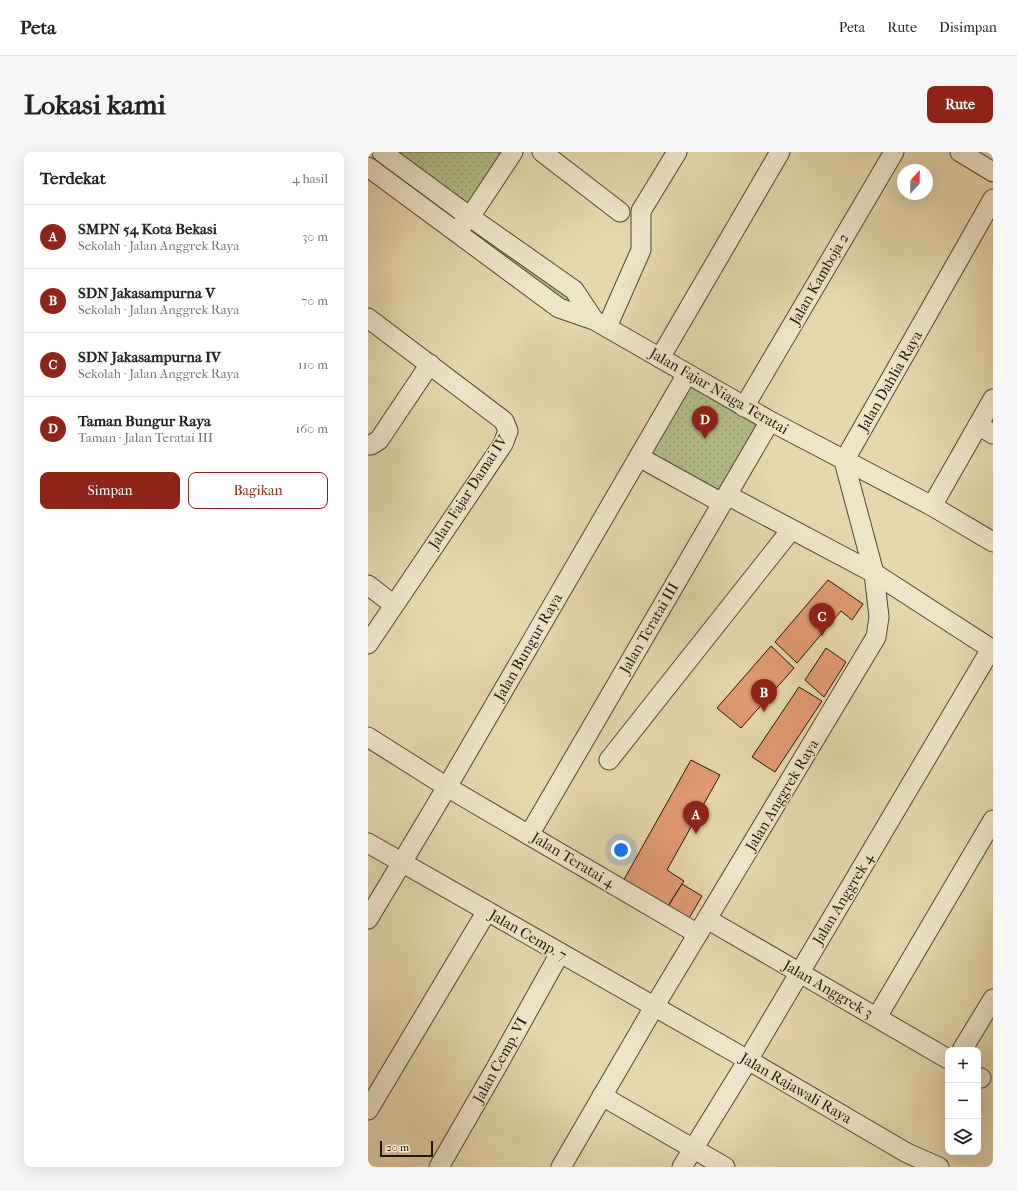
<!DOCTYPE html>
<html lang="id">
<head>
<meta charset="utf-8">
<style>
  body { margin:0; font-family:"IM FELL French Canon",serif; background:#f6f6f6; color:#222 }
  .controls { position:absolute; right:12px; bottom:12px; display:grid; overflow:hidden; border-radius:8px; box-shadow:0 4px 16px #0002 }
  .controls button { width:36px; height:36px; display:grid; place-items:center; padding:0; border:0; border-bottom:1px solid #e0e0e0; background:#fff; color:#222; font:20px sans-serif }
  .compass { position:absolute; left:529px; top:12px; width:36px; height:36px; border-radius:50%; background:#fff; box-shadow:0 4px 16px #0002; rotate:22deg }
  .scale { position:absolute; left:12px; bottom:10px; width:53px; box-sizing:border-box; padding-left:4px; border:2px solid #211609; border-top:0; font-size:11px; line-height:14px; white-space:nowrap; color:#211609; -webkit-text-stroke:3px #efe5ca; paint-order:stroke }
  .you { position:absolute; left:253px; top:698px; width:14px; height:14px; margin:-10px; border:3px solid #fff; border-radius:50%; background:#1a73e8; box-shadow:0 0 0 6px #1a73e833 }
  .badge { display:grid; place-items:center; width:26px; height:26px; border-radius:50%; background:#8f2418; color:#fff; font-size:13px; font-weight:700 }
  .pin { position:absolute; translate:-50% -33px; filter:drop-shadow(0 1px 2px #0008) }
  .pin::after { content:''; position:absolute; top:21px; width:14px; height:12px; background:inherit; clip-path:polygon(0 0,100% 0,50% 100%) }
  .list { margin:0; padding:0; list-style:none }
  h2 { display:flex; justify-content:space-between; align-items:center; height:52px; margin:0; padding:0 16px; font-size:17px }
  h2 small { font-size:13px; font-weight:400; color:#767676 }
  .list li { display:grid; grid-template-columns:26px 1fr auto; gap:12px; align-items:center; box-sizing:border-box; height:64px; padding:0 16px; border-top:1px solid #e0e0e0 }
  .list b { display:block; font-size:15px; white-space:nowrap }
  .list p { margin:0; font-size:13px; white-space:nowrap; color:#767676 }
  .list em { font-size:13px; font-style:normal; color:#767676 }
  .actions { display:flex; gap:8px; padding:12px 16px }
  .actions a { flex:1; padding:9px 0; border:1px solid #8f2418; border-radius:8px; text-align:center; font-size:14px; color:#8f2418 }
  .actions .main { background:#8f2418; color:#fff }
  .icon { flex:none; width:22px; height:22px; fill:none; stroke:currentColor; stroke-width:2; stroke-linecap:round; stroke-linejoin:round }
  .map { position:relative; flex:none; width:625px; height:1015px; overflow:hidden; border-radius:8px }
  header { display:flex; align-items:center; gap:24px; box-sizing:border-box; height:56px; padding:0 20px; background:#fff; border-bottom:1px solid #e0e0e0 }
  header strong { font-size:19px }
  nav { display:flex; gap:22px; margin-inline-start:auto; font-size:14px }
  .intro { display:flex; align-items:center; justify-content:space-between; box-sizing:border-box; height:96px; padding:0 24px }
  h1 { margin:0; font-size:28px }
  .button { padding:10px 18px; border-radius:8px; background:#8f2418; color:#fff; font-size:14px; font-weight:700 }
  main { display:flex; gap:24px; padding:0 24px }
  aside { flex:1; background:#fff; border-radius:8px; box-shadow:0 4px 16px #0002 }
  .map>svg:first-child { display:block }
</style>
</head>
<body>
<header>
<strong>Peta</strong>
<nav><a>Peta</a><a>Rute</a><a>Disimpan</a></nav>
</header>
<div class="intro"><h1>Lokasi kami</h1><a class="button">Rute</a></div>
<main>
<aside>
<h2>Terdekat<small>4 hasil</small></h2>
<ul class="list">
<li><span class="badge">A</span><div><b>SMPN 54 Kota Bekasi</b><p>Sekolah · Jalan Anggrek Raya</p></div><em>30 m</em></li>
<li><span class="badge">B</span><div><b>SDN Jakasampurna V</b><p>Sekolah · Jalan Anggrek Raya</p></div><em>70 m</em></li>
<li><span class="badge">C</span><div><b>SDN Jakasampurna IV</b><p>Sekolah · Jalan Anggrek Raya</p></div><em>110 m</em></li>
<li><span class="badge">D</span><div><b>Taman Bungur Raya</b><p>Taman · Jalan Teratai III</p></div><em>160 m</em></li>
</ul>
<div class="actions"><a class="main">Simpan</a><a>Bagikan</a></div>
</aside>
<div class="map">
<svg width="625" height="1015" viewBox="0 0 625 1015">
  <defs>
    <pattern id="park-dots" width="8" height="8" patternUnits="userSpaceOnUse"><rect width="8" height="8" fill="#b4be8a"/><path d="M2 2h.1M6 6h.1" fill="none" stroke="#9aa376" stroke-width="1.8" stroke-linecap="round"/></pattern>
  </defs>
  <rect width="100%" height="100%" fill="#e6d7ad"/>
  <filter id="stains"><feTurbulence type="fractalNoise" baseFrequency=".005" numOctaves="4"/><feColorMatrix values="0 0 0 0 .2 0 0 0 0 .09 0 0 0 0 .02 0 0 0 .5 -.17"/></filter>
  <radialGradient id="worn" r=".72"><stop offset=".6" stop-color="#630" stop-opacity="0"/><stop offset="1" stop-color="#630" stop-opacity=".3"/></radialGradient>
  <g fill="url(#park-dots)" stroke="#6a6a4a">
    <polygon points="26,0 134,0 99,53"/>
    <polygon points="102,70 203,142 214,159 194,152 95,80"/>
    <polygon points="320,227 397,271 354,345 276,304"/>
  </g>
  <g fill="#e19a73" stroke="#211609">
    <polygon points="460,428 495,452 484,468 473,459 429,511 407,490"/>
    <polygon points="403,494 426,516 373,576 349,556"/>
    <polygon points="458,496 478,510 456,545 437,528"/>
    <polygon points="431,535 454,549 407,620 384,605"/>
    <polygon points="323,608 352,623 299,718 316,729 298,757 254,731"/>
    <polygon points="314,732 334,744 320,768 299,756"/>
  </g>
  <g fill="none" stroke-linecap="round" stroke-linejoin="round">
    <g stroke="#524632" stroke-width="21">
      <g id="minor">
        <polyline points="14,0 102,65 206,138 226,168"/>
        <polyline points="174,0 252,60"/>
        <polyline points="592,0 625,20"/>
        <polyline points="0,15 191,156 226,168 402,269 564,354 625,390"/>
        <polyline points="93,74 102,65 145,0"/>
        <polyline points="0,166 136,269 140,279 135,292 0,492"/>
        <polyline points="239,175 273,98 273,59 309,0"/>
        <polyline points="292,206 412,0"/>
        <polyline points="376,255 526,0"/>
        <polyline points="610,273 625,282"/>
        <polyline points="0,293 3,293 11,288 62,212"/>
        <polyline points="271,305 354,351"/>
        <polyline points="359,343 506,421 625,498"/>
        <polyline points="564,354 625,247"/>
        <polyline points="0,433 26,453"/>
        <polyline points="0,585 79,635 330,782"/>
        <polyline points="241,608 423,378"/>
        <polyline points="161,683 402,269"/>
        <polyline points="0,691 380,908 539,1001 571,1015"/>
        <polyline points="0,767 79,635 319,222"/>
        <polyline points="339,767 580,907"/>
        <polyline points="509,865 625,668"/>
        <polyline points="594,898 625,847"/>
        <polyline points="610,925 613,926"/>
        <polyline points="234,944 357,1015"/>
        <polyline points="0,958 119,759"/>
        <polyline points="71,1015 128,916 192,801"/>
        <polyline points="193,1015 286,855 508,485 511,465 506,421 476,309 625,47"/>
        <polyline points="314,1015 380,908 623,497"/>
      </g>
    </g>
    <use href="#minor" stroke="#efe5ca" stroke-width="19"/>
  </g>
  <g text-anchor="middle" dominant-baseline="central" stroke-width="3" stroke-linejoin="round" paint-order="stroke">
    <g font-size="15" fill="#211609" stroke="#efe5ca">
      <text transform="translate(451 127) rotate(-60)">Jalan Kamboja 2</text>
      <text transform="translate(522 229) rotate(-60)">Jalan Dahlia Raya</text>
      <text transform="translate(351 239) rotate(30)">Jalan Fajar Niaga Teratai</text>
      <text transform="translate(100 340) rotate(-57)">Jalan Fajar Damai IV</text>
      <text transform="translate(281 476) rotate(-60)">Jalan Teratai III</text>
      <text transform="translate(160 495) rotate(-60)">Jalan Bungur Raya</text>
      <text transform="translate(414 643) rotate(-59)">Jalan Anggrek Raya</text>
      <text transform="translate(205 708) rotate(31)">Jalan Teratai 4</text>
      <text transform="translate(475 747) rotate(-59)">Jalan Anggrek 4</text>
      <text transform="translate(160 783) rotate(30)">Jalan Cemp. 7</text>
      <text transform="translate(460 837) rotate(30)">Jalan Anggrek 3</text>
      <text transform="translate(132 908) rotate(-61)">Jalan Cemp. VI</text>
      <text transform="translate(428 936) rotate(30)">Jalan Rajawali Raya</text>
    </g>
  </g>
  <rect width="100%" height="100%" filter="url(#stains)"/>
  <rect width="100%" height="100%" fill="url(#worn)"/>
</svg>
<div class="controls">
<button>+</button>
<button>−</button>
<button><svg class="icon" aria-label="layers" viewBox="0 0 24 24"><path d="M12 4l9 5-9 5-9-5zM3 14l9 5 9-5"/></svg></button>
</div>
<svg class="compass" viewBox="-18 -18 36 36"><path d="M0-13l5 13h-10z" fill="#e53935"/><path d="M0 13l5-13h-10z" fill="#767676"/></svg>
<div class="scale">20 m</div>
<div class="you"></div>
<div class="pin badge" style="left:328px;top:682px">A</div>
<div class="pin badge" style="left:396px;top:560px">B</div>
<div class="pin badge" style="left:454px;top:484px">C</div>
<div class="pin badge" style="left:337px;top:287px">D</div>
</div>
</main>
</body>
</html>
